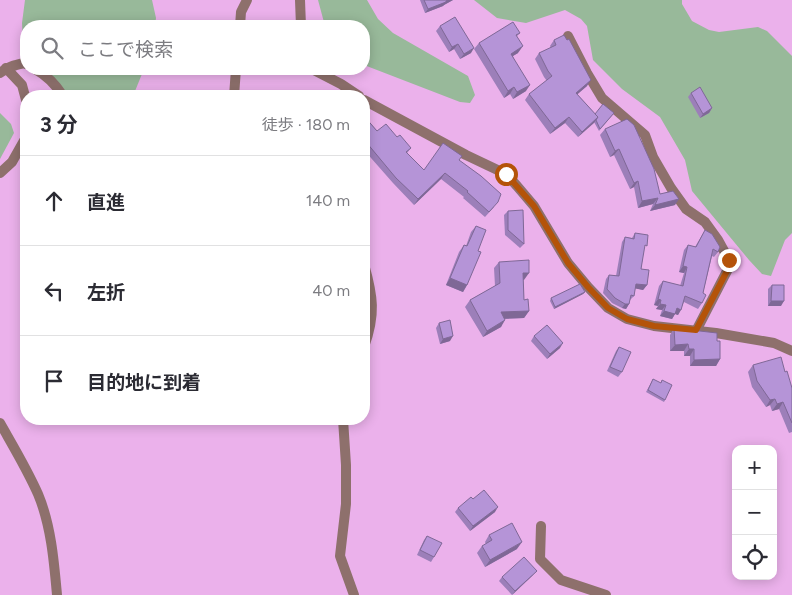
<!DOCTYPE html>
<html lang="ja">
<head>
<meta charset="utf-8">
<style>
  body { margin:0; font-family:Figtree,"Noto Sans JP",sans-serif; background:#f2f2f3; color:#2b2b33 }
  .controls { position:absolute; right:15px; bottom:15px; display:grid; overflow:hidden; border-radius:10px; box-shadow:0 2px 12px #0003 }
  .controls button { width:45px; height:45px; display:grid; place-items:center; padding:0; border:0; border-bottom:1px solid #e1e1e2; background:#fff; color:#2b2b33; font:25px sans-serif }
  .stop { position:absolute; width:15px; height:15px; margin:-11px; border:4px solid #b45309; border-radius:50%; background:#fff }
  .stop.end { background:#b45309; border-color:#fff; box-shadow:0 1px 5px #0008 }
  .list { margin:0; padding:0; list-style:none }
  h2 { display:flex; justify-content:space-between; align-items:center; height:65px; margin:0; padding:0 20px; font-size:21px }
  h2 small { font-size:16px; font-weight:400; color:#7c7c81 }
  .list li { display:grid; grid-template-columns:32px 1fr auto; gap:15px; align-items:center; box-sizing:border-box; height:90px; padding:0 20px; border-top:1px solid #e1e1e2 }
  .list b { display:block; font-size:19px; white-space:nowrap }
  .list em { font-size:16px; font-style:normal; color:#7c7c81 }
  .icon { flex:none; width:28px; height:28px; fill:none; stroke:currentColor; stroke-width:2; stroke-linecap:round; stroke-linejoin:round }
  .map { position:relative; flex:none; width:792px; height:595px; overflow:hidden }
  .search { position:absolute; background:#fff; box-shadow:0 2px 12px #0003; left:20px; top:20px; width:350px; height:55px; display:flex; align-items:center; gap:12px; box-sizing:border-box; padding:0 18px; border-radius:20px; color:#7c7c81; font-size:19px }
  .panel { position:absolute; background:#fff; box-shadow:0 2px 12px #0003; left:20px; top:90px; width:350px; height:335px; border-radius:20px }
  .map>svg:first-child { display:block }
</style>
</head>
<body>
<div class="map">
<svg width="792" height="595" viewBox="0 0 792 595">
  <rect width="100%" height="100%" fill="#ebb1eb"/>
  <g fill="#98b99a">
    <polygon points="25,0 152,0 156,18 155,26 26,26 26,65 24,64 22,23"/>
    <polygon points="318,0 367,0 378,19 393,33 468,76 475,95 470,103 460,102 364,65 364,26 325,26"/>
    <polygon points="474,0 682,0 682,4 692,21 709,30 719,32 758,27 767,31 792,56 792,233 785,240 771,276 762,274 749,260 692,191 685,160 660,117 622,89 593,60 587,26 581,19 565,10 526,23 497,18"/>
    <polygon points="35,69 144,69 133,96 60,96"/>
    <polygon points="0,113 11,124 14,133 0,159"/>
  </g>
  <g fill="none" stroke-linecap="round" stroke-linejoin="round">
    <g stroke="#8e706c" stroke-width="10">
      <polyline points="300,0 301,26"/>
      <polyline points="240,26 241,12 247,0"/>
      <polyline points="568,36 587,73 602,98 645,135 653,157 671,188 686,209 705,222 718,240 729,260 727,271 696,331"/>
      <polyline points="6,68 22,85 26,100"/>
      <path d="M35,69C46,75 56,85 63,96"/>
      <polyline points="312,69 341,84 359,96"/>
      <path d="M0,73C7,67 15,65 24,63L26,64"/>
      <polyline points="234,96 236,69"/>
      <polyline points="364,100 466,155 506,174 517,186 534,206 568,263 588,287 608,308 627,319 654,326 716,333 774,343 792,351"/>
      <polyline points="0,173 12,162 25,139 26,131"/>
      <path d="M364,264C373,296 376,314 364,347"/>
      <polyline points="343,419 346,465 346,504 340,556 354,595"/>
      <path d="M0,423C13,446 27,469 38,494C51,525 54,561 57,595"/>
      <polyline points="541,526 540,559 561,580 606,595"/>
    </g>
  </g>
  <g fill="#9c7fb9">
    <polygon points="420,0 453,0 444,5 443,6 425,13"/>
    <polygon points="440,26 471,53 460,59 454,49 449,52 436,31"/>
    <polygon points="520,33 517,36 518,53 513,56 526,91 513,99 510,94 504,98 474,49 479,43"/>
    <polygon points="554,40 587,86 577,94 595,114 614,113 599,131 594,122 578,137 565,123 550,134 525,100 529,94 547,81 544,77 535,59 539,53 551,48 550,46"/>
    <polygon points="691,93 712,108 709,113 700,118 688,97"/>
    <polygon points="364,116 377,131 397,137 411,148 407,153 424,170 459,160 494,207 485,217 463,198 464,197 441,179 414,205 393,183 364,150"/>
    <polygon points="605,129 660,194 675,205 650,211 653,204 638,208 634,187 630,189 614,155 610,157 600,135"/>
    <polygon points="508,211 524,244 520,248 505,235 504,215"/>
    <polygon points="476,226 478,251 467,285 463,292 446,285 459,252 464,245 466,246 471,232"/>
    <polygon points="705,230 718,252 714,257 712,256 703,293 702,303 698,309 684,302 678,315 675,314 672,319 660,316 662,310 656,309 658,306 654,305 659,286 663,281 680,286 684,273 679,272 684,250 688,245 695,247"/>
    <polygon points="635,233 644,249 641,269 647,285 643,290 635,288 634,296 630,300 629,304 626,309 622,308 612,303 603,293 606,279 609,275 616,276 622,242 625,237 632,238"/>
    <polygon points="499,262 524,280 523,280 524,300 529,311 524,318 504,319 501,327 483,337 465,307 470,300 495,286 494,268"/>
    <polygon points="772,285 781,306 768,306 768,289"/>
    <polygon points="585,292 583,294 554,309 550,301 551,298"/>
    <polygon points="439,323 450,341 440,344 436,328"/>
    <polygon points="674,328 717,341 720,359 716,366 690,366 690,356 684,356 684,351 670,351 670,335"/>
    <polygon points="534,336 560,348 547,359 531,341"/>
    <polygon points="619,347 622,372 618,377 607,371 616,351"/>
    <polygon points="753,365 785,372 792,388 792,432 789,433 779,409 772,411 770,405 766,407 752,387 748,372"/>
    <polygon points="653,379 665,400 664,402 646,392"/>
    <polygon points="473,499 495,512 470,531 455,512 458,508"/>
    <polygon points="489,535 517,549 485,567 477,553 482,546 486,544 485,542"/>
    <polygon points="427,536 434,557 431,562 417,555 424,540"/>
    <polygon points="533,575 512,595 499,581 502,577"/>
  </g>
  <g fill="#7f6896">
    <polygon points="448,0 453,0 444,5 443,6 425,13 428,9"/>
    <polygon points="458,44 454,49 449,52 452,47"/>
    <polygon points="523,46 518,53 506,60 511,54"/>
    <polygon points="474,48 471,53 460,59 464,54"/>
    <polygon points="591,80 587,86 572,99 576,93"/>
    <polygon points="530,85 526,91 513,99 517,92"/>
    <polygon points="514,87 510,94 504,98 508,91"/>
    <polygon points="712,108 709,113 700,118 703,114"/>
    <polygon points="569,117 565,123 550,134 555,128"/>
    <polygon points="598,117 594,123 578,137 582,132"/>
    <polygon points="619,149 614,155 610,157 615,151"/>
    <polygon points="445,173 441,179 414,205 418,199"/>
    <polygon points="638,181 634,187 630,189 634,183"/>
    <polygon points="658,198 653,204 638,208 642,201"/>
    <polygon points="679,199 675,205 650,211 655,205"/>
    <polygon points="683,266 687,267 684,273 679,272"/>
    <polygon points="523,273 529,273 524,280 518,280"/>
    <polygon points="450,278 467,285 463,292 446,285"/>
    <polygon points="636,284 647,285 643,290 633,288"/>
    <polygon points="585,292 583,294 554,309 555,307"/>
    <polygon points="658,299 661,300 658,306 654,305"/>
    <polygon points="771,301 784,301 781,306 768,306"/>
    <polygon points="625,304 629,304 626,309 622,308"/>
    <polygon points="660,304 666,305 662,310 656,309"/>
    <polygon points="677,308 681,310 678,315 675,314 672,319 660,316 664,311"/>
    <polygon points="529,311 524,318 496,319 501,312"/>
    <polygon points="505,320 501,327 483,337 487,331"/>
    <polygon points="453,336 450,341 440,344 443,339"/>
    <polygon points="563,343 560,348 547,359 550,354"/>
    <polygon points="688,344 684,351 670,351 675,345"/>
    <polygon points="689,349 694,349 690,356 684,356"/>
    <polygon points="720,359 716,366 690,366 694,360"/>
    <polygon points="775,399 770,405 766,407 770,400"/>
    <polygon points="783,402 779,409 772,411 777,404"/>
    <polygon points="498,507 495,512 470,531 473,526"/>
    <polygon points="522,542 517,549 485,567 490,560"/>
    <polygon points="537,571 533,575 512,595 515,591"/>
  </g>
  <g fill="#b594d7" stroke="#7f6896">
    <polygon points="424,0 448,0 446,1 446,2 428,9"/>
    <polygon points="455,17 474,48 464,54 458,44 452,47 440,26"/>
    <polygon points="513,22 520,33 516,35 523,46 511,54 530,85 517,92 514,87 508,91 479,43"/>
    <polygon points="564,35 567,40 569,39 591,80 576,93 598,117 582,132 569,117 555,128 529,94 552,76 548,71 539,53 556,45 554,40"/>
    <polygon points="700,87 712,108 703,114 691,93"/>
    <polygon points="603,104 614,113 600,129 596,120 598,117 595,114"/>
    <polygon points="364,116 377,131 386,124 397,137 400,135 411,148 406,152 424,170 443,143 462,156 459,160 481,176 501,194 498,202 489,212 467,192 468,191 445,173 418,199 396,178 366,142 364,144"/>
    <polygon points="627,119 634,125 654,169 660,194 673,191 679,199 655,205 658,198 642,201 638,181 634,183 619,149 615,151 605,129"/>
    <polygon points="523,210 524,244 508,230 508,211"/>
    <polygon points="476,226 486,230 478,251 481,252 467,285 450,278 464,245 467,246"/>
    <polygon points="705,230 712,234 720,247 718,252 713,249 703,293 706,295 702,303 685,296 681,310 677,308 675,314 664,311 666,305 660,304 661,300 658,299 663,281 683,286 687,267 683,266 688,245 696,247"/>
    <polygon points="635,233 648,235 647,246 645,245 641,269 649,270 647,285 636,284 634,296 631,295 629,304 625,304 615,298 607,289 609,275 619,276 625,237 634,239"/>
    <polygon points="529,260 529,273 523,273 524,300 528,299 529,311 501,312 505,320 487,331 470,300 500,283 499,262"/>
    <polygon points="580,284 585,292 555,307 551,298"/>
    <polygon points="772,285 784,285 784,301 771,301"/>
    <polygon points="450,320 453,336 443,339 439,323"/>
    <polygon points="547,325 563,343 550,354 534,336"/>
    <polygon points="674,328 717,333 717,341 720,341 720,359 694,360 694,349 689,349 688,344 675,345"/>
    <polygon points="619,347 631,352 622,372 610,367"/>
    <polygon points="781,357 785,372 787,371 792,388 792,423 783,402 777,404 775,399 770,400 757,381 753,365"/>
    <polygon points="653,379 661,383 662,380 672,385 665,400 648,390"/>
    <polygon points="484,490 498,507 473,526 458,508 471,497 473,499"/>
    <polygon points="512,523 522,542 490,560 482,546 492,540 489,535"/>
    <polygon points="427,536 442,543 434,557 420,550"/>
    <polygon points="524,557 537,571 515,591 502,577"/>
  </g>
  <g fill="none" stroke-linecap="round" stroke-linejoin="round">
    <polyline stroke="#b45309" stroke-width="6" points="506,174 534,206 568,263 588,287 608,308 627,319 654,326 696,330 727,271 729,260"/>
  </g>
</svg>
<div class="controls">
<button>+</button>
<button>−</button>
<button><svg class="icon" aria-label="locate" viewBox="0 0 24 24"><circle cx="12" cy="12" r="6"/><path d="M12 2v4M12 18v4M2 12h4M18 12h4"/></svg></button>
</div>
<div class="stop" style="left:506px;top:174px"></div>
<div class="stop end" style="left:729px;top:260px"></div>
<div class="search"><svg class="icon" aria-label="search" viewBox="0 0 24 24"><circle cx="10" cy="10" r="6"/><path d="M15 15l6 6"/></svg>ここで検索</div>
<section class="panel">
<h2>3 分<small>徒歩 · 180 m</small></h2>
<ul class="list">
<li><svg class="icon" aria-label="ahead" viewBox="0 0 24 24"><path d="M12 20V5M6 11l6-6 6 6"/></svg><div><b>直進</b></div><em>140 m</em></li>
<li><svg class="icon" aria-label="left" viewBox="0 0 24 24"><path d="M17 20v-9H6M10 6l-5 5 5 5"/></svg><div><b>左折</b></div><em>40 m</em></li>
<li><svg class="icon" aria-label="arrive" viewBox="0 0 24 24"><path d="M6 21V4h12l-3 4 3 4H6"/></svg><div><b>目的地に到着</b></div></li>
</ul>
</section>
</div>
</body>
</html>
